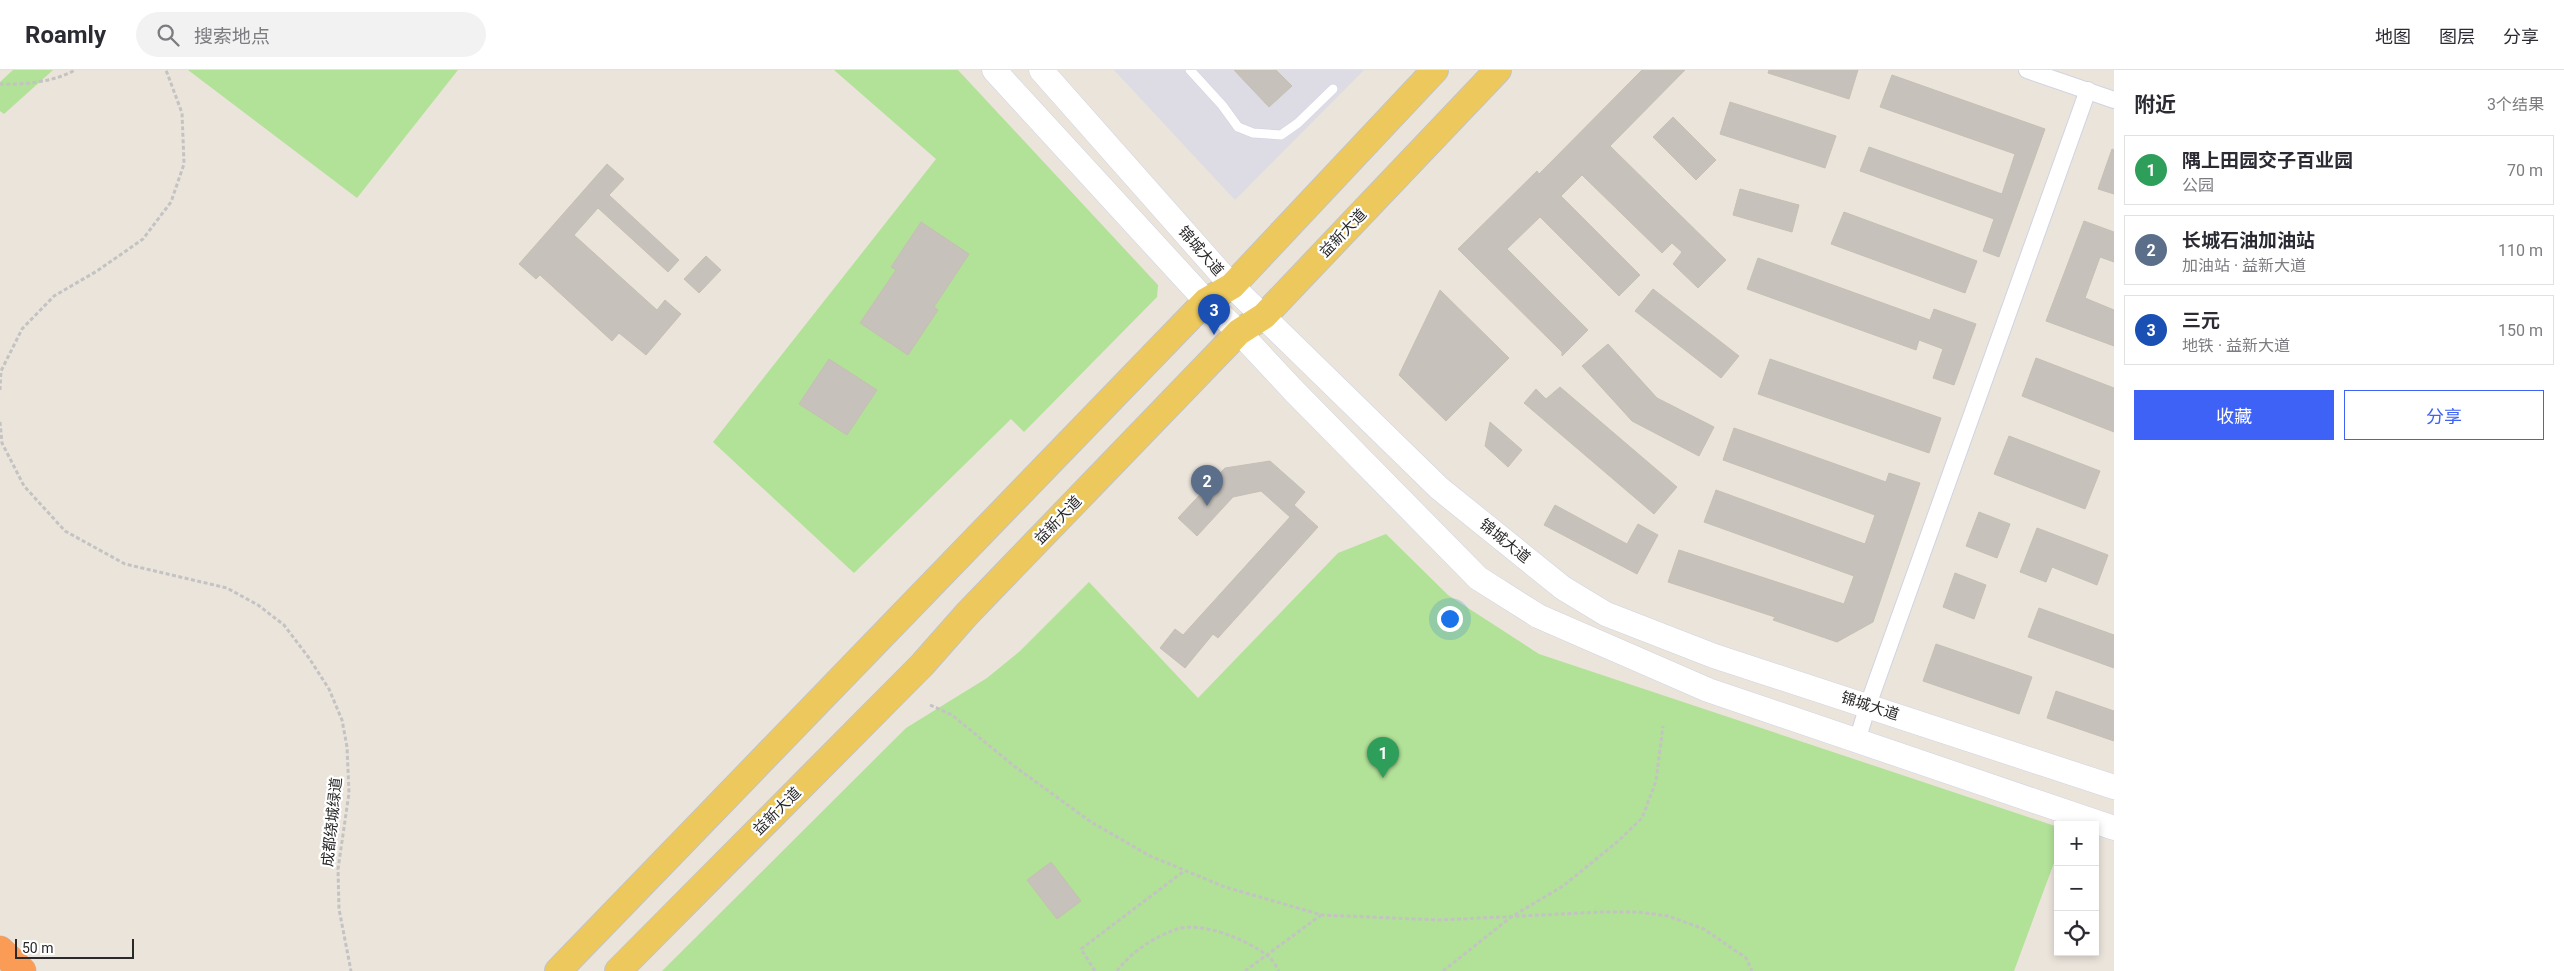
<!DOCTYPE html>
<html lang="zh">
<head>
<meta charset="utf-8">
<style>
  body { margin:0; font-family:Roboto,"Noto Sans SC",sans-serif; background:#f2f2f3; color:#2b2b33 }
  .controls { position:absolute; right:15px; bottom:15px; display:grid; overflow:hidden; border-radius:0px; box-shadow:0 2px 8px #0003 }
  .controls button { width:45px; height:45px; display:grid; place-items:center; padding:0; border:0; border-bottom:1px solid #e1e1e2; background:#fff; color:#2b2b33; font:25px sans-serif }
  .scale { position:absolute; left:15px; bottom:12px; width:119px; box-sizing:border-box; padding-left:5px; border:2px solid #292929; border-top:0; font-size:14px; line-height:18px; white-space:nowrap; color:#292929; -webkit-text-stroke:4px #fff; paint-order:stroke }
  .you { position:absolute; left:1449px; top:548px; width:18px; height:18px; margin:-12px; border:4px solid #fff; border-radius:50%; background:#1a73e8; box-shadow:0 0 0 8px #1a73e833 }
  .badge { display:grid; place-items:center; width:32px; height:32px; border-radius:50%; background:#3d62f5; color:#fff; font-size:16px; font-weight:700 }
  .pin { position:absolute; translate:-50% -41px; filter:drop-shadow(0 1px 2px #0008) }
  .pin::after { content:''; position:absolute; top:26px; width:18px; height:15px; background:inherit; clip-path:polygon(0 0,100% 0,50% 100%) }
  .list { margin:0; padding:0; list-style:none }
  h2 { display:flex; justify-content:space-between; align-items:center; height:65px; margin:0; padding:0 20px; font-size:21px }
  h2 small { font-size:16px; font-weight:400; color:#7c7c81 }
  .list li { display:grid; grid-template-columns:32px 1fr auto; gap:15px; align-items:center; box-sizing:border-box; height:70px; margin:0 10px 10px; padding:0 10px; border:1px solid #e1e1e2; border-radius:0px }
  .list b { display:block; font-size:19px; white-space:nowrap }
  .list p { margin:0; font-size:16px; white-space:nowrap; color:#7c7c81 }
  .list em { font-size:16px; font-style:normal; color:#7c7c81 }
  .actions { display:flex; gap:10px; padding:15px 20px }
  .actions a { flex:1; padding:11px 0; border:1px solid #3d62f5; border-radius:0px; text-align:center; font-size:18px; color:#3d62f5 }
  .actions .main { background:#3d62f5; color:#fff }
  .icon { flex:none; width:28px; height:28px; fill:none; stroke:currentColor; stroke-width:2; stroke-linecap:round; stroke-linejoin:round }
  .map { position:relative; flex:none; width:2114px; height:901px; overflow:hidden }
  header { display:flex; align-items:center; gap:30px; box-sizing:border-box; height:70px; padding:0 25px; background:#fff; border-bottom:1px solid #e1e1e2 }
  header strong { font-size:24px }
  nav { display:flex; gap:28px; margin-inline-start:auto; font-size:18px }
  .search { width:350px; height:45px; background:#f2f2f3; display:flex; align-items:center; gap:12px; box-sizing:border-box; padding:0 18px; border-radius:28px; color:#7c7c81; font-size:19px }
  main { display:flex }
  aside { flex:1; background:#fff }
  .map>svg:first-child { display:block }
</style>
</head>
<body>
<header>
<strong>Roamly</strong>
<div class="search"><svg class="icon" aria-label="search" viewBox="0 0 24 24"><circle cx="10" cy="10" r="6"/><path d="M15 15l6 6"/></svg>搜索地点</div>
<nav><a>地图</a><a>图层</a><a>分享</a></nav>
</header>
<main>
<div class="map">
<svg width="2114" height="901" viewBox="0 0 2114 901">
  <rect width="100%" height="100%" fill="#ebe4db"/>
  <polygon fill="#dddbe3" points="1114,0 1364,0 1235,130"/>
  <g fill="#b2e198">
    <polygon points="13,0 53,0 4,44 0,41 0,12"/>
    <polygon points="188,0 458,0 357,128"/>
    <polygon points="834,0 958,0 1158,215 1157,227 1024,362 1011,349 854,503 713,372 936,89"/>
    <polygon points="1386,464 1448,525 1539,584 2058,757 2058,782 2014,901 662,901 906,658 987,608 1020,581 1089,512 1198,628 1338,483"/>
  </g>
  <g fill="#c6c1ba" stroke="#c6bfb4">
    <polygon points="1234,0 1276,0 1292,16 1269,37"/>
    <polygon points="1642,0 1685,0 1610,76 1726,190 1698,218 1673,194 1682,182 1672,173 1662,183 1582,105 1561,126 1640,205 1619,226 1540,147 1507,179 1588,260 1562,286 1562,282 1458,179 1537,101 1539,104"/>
    <polygon points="1769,0 1858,0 1849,29 1768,3"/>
    <polygon points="1892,5 2045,59 1999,187 1983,181 1994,149 1860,101 1869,77 2002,124 2015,84 1880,37"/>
    <polygon points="1730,32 1836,66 1825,98 1720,64"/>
    <polygon points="1673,47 1716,90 1696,110 1653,67"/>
    <polygon points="2112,79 2114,80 2114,124 2098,119"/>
    <polygon points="607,94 624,109 609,125 679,190 668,202 598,138 574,165 657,240 665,230 681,244 646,285 619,263 612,271 540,205 536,209 519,194"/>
    <polygon points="1740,119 1799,135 1792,162 1733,145"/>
    <polygon points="1844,142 1977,191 1965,223 1831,174"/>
    <polygon points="2084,151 2114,162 2114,192 2100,187 2085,228 2114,240 2114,276 2046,251"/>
    <polygon points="921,152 969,184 934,237 938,240 908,285 860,253 896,200 891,197"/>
    <polygon points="706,186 721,200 699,223 684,209"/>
    <polygon points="1758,188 1930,250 1934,239 1976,254 1954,315 1933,308 1943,279 1919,270 1916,280 1747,219"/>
    <polygon points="1653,219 1739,286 1721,308 1635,241"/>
    <polygon points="1440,220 1509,288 1446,351 1399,305"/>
    <polygon points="1608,274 1657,328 1714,357 1699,386 1632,351 1582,296"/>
    <polygon points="2036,288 2114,318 2114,362 2022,326"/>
    <polygon points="829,289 877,320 847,365 799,334"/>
    <polygon points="1770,289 1941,348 1929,383 1758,324"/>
    <polygon points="1560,317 1677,417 1654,444 1524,333 1536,319 1546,329"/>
    <polygon points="1490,352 1522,380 1508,397 1485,376"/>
    <polygon points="1734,358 1886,412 1889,403 1920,413 1873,552 1837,572 1773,550 1775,547 1668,512 1679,480 1844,534 1854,506 1704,452 1716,420 1865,474 1875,445 1723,390"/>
    <polygon points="2009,366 2100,401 2085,439 1994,404"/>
    <polygon points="1270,391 1305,422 1294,435 1318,457 1218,568 1213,564 1185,598 1160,578 1175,559 1183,565 1290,447 1261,421 1233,427 1197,466 1178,448 1225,398"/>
    <polygon points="1555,435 1627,474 1638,454 1658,465 1637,504 1544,455"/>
    <polygon points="1979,442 2010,454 1997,488 1966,476"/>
    <polygon points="2037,458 2108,485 2097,515 2052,497 2046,512 2020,502"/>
    <polygon points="1955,503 1986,515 1974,549 1943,537"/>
    <polygon points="2039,538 2114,565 2114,598 2028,567"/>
    <polygon points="1936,574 2032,607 2019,644 1923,611"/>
    <polygon points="2056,621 2114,641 2114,671 2047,648"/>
    <polygon points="1051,792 1081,831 1057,849 1027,810"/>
  </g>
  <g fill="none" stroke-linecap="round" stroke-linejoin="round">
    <g stroke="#d0d3e1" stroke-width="10">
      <polyline id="service" points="1190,0 1222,35 1238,57 1253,63 1281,65 1298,53 1333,19"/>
    </g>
    <g stroke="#d0d3e1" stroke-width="18">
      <g id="minor">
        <polyline points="2027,0 2114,30"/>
        <polyline points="1857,671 1868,635 2088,20"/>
      </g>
    </g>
    <g stroke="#d0d3e1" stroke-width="25">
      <g id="secondary">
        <polyline points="994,0 1206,231 1239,262 1294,321 1478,508 1538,546 1708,620 2114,758"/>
        <polyline points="1041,0 1232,216 1439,418 1563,518 1606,544 1714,586 2114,717"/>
      </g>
    </g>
    <g stroke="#c3c3c3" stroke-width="28">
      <g id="primary">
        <polyline points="558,901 1206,231 1232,216 1435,0"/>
        <polyline points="618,901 922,595 967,544 1239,262 1264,246 1498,0"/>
      </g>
    </g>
    <g stroke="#c3c3c3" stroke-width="29">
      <polyline id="motorway" points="0,880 22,901"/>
    </g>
    <g stroke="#c3c3c3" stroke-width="3" stroke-dasharray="4 2.5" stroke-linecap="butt">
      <path d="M0,14C23,15 54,12 75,0"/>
      <polyline points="0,320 1,301 22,259 54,226 97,201 143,169 171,132 184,94 182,43 166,0"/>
      <polyline points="0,352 2,373 24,416 65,461 125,494 227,518 258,535 284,555 309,588 329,619 342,650 347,677 349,723 338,799 339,839 351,901"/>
      <polyline points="930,635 952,645 1014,696 1091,752 1150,786 1225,817 1322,845 1440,850 1601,842 1638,842 1668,846 1704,859 1746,888 1752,901"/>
      <polyline points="1095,901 1081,879 1184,801"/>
      <path d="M1117,901C1131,882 1154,867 1177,859C1202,851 1247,870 1268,886C1272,889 1276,896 1279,901"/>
      <polyline points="1245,901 1321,845"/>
      <polyline points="1443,901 1511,847 1563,816 1617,772 1642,748 1656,711 1663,656"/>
    </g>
    <use href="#service" stroke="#fff" stroke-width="9"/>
    <use href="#minor" stroke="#fff" stroke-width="16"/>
    <use href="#secondary" stroke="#fff" stroke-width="24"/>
    <use href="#primary" stroke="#edc95d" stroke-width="26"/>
    <use href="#motorway" stroke="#fa9b56" stroke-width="28"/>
  </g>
  <g text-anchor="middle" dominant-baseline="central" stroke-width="4.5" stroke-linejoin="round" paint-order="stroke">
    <g font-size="15" fill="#292929" stroke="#fff">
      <text transform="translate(1343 163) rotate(-46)">益新大道</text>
      <text transform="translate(1201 181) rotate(49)">锦城大道</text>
      <text transform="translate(1058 450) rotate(-46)">益新大道</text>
      <text transform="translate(1505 471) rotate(39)">锦城大道</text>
      <text transform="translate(1870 636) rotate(18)">锦城大道</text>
      <text transform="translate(777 741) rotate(-45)">益新大道</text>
      <text transform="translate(332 752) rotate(-84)">成都绕城绿道</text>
    </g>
  </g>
</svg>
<div class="controls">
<button>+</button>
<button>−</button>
<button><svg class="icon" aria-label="locate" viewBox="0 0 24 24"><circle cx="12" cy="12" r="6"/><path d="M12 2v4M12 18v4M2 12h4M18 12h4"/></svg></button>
</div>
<div class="scale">50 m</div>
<div class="you"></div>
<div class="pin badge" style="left:1383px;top:708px;background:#2e9e5b">1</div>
<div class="pin badge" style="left:1207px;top:436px;background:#5c6f8a">2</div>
<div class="pin badge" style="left:1214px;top:265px;background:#1a4fb4">3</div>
</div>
<aside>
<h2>附近<small>3个结果</small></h2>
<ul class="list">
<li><span class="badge" style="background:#2e9e5b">1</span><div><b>隅上田园交子百业园</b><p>公园</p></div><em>70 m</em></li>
<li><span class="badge" style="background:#5c6f8a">2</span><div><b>长城石油加油站</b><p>加油站 · 益新大道</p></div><em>110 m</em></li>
<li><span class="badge" style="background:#1a4fb4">3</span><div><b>三元</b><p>地铁 · 益新大道</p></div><em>150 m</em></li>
</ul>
<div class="actions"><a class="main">收藏</a><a>分享</a></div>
</aside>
</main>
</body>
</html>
